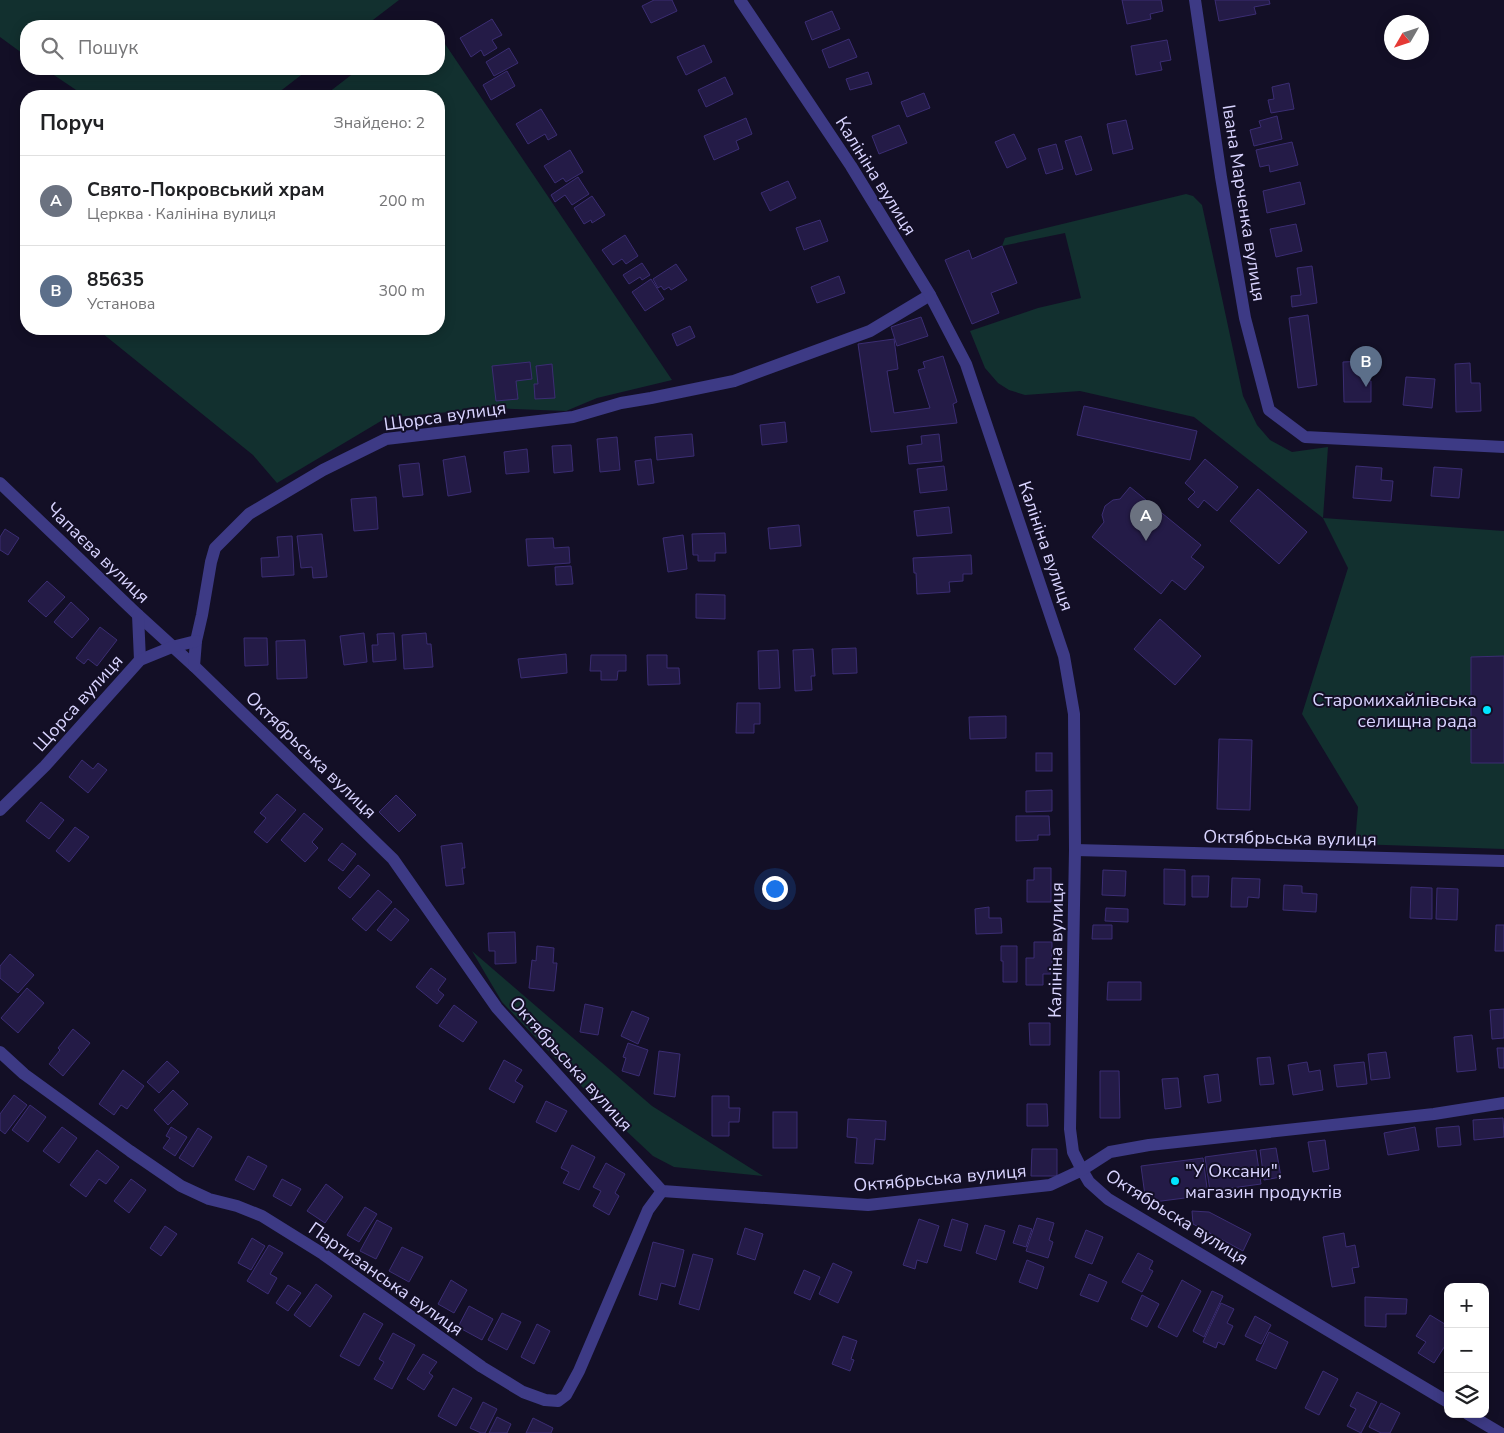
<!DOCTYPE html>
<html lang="uk">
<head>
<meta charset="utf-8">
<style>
  body { margin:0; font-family:"Nunito Sans",sans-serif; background:#f6f6f6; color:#202124 }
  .controls { position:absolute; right:15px; bottom:15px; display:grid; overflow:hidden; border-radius:10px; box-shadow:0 2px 12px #0003 }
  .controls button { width:45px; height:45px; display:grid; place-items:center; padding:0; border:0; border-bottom:1px solid #e0e0e0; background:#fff; color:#202124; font:25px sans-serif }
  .compass { position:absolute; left:1384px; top:15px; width:45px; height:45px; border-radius:50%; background:#fff; box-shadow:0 2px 12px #0003; rotate:231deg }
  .you { position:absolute; left:774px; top:888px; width:18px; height:18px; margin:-12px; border:4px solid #fff; border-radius:50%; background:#1a73e8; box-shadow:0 0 0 8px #1a73e833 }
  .badge { display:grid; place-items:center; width:32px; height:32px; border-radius:50%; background:#0f766e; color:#fff; font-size:16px; font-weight:700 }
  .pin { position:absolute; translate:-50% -41px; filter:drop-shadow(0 1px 2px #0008) }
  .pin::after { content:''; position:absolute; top:26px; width:18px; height:15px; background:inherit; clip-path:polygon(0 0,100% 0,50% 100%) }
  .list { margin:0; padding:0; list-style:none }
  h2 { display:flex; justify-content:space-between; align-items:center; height:65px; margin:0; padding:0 20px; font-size:21px }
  h2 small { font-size:16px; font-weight:400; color:#757577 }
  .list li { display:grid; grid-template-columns:32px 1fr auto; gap:15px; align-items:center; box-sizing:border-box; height:90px; padding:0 20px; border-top:1px solid #e0e0e0 }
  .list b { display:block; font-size:19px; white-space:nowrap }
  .list p { margin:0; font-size:16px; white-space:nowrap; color:#757577 }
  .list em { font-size:16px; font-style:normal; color:#757577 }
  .icon { flex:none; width:28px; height:28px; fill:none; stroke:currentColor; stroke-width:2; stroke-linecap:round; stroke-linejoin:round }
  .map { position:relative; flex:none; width:1504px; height:1433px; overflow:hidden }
  .search { position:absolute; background:#fff; box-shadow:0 2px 12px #0003; left:20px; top:20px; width:425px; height:55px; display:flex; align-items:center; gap:12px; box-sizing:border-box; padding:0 18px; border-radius:20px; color:#757577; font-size:19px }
  .panel { position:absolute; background:#fff; box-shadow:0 2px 12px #0003; left:20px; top:90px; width:425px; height:245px; border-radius:20px }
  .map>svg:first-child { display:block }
</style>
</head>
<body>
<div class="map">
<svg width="1504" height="1433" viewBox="0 0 1504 1433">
  <rect width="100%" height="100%" fill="#130f26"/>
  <g fill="#12302f">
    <polygon points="0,0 399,0 365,26 26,26 26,56 0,37"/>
    <polygon points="439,35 672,380 597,398 566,411 491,408 386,418 277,483 253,455 97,329 439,329 439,96 324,96 359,69 439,69"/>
    <polygon points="45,69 309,69 274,96 85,96"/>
    <polygon points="1186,194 1193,196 1202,205 1243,396 1257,425 1270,440 1292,452 1328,447 1323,518 1504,531 1504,849 1355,844 1358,807 1302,714 1348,568 1323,518 1194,417 1080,391 1025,395 1009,390 998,383 985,368 970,331 1038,308 1081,298 1065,233 1002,246 1005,238"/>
    <polygon points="472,951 652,1106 763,1176 674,1167 653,1156 605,1111 502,1002"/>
  </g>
  <g fill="#241b47" stroke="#3b2d73">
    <polygon points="654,0 672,0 677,11 651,23 642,6"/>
    <polygon points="1122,0 1161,0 1163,11 1150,14 1151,19 1127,24"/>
    <polygon points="1215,0 1269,0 1270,4 1254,7 1256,14 1219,21"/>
    <polygon points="832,11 840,29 812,40 805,22"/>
    <polygon points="492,19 502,35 492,40 497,48 484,56 481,50 471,57 460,38"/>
    <polygon points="849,39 857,57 829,68 822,50"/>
    <polygon points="1167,40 1171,60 1160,62 1162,70 1136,75 1131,46"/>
    <polygon points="704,45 712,62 686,75 677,57"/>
    <polygon points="509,48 518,63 494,76 486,62"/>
    <polygon points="507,71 515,86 491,100 483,85"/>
    <polygon points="868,72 872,84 850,90 846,79"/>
    <polygon points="725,77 733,94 706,107 698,90"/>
    <polygon points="1289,83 1294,109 1271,113 1268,100 1274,99 1272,87"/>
    <polygon points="924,93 930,108 907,117 901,102"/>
    <polygon points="541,109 557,135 548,140 545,134 528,144 516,124"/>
    <polygon points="1277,116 1282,139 1254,146 1250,130 1261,127 1259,121"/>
    <polygon points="746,118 752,134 736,141 739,149 714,160 704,136"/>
    <polygon points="1126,120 1133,149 1113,154 1107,124"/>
    <polygon points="899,125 907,143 879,154 872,136"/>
    <polygon points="1014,134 1026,159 1007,168 995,142"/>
    <polygon points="1081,136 1092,170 1076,175 1065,141"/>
    <polygon points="1292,142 1298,165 1270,172 1269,165 1260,167 1256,150"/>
    <polygon points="1056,144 1063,169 1046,174 1038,149"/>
    <polygon points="570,150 583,172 566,182 563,178 555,183 544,166"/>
    <polygon points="578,177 589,194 572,205 565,195 555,202 551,195"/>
    <polygon points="788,181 796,198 770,211 761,193"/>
    <polygon points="1300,182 1305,204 1267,213 1263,191"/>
    <polygon points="592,196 605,215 592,223 591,220 584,224 574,208"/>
    <polygon points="820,220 828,241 804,250 796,228"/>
    <polygon points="1296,224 1302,251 1276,257 1270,229"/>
    <polygon points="625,235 638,256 626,264 622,259 613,265 602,250"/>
    <polygon points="1002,246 1017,283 991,293 999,313 972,324 945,260 969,250 972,259"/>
    <polygon points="642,263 650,275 642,280 640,277 629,284 623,275"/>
    <polygon points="676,264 687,280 671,290 669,287 664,290 661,286 658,288 653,279"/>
    <polygon points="1312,266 1317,303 1292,307 1291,296 1301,295 1297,268"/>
    <polygon points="839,276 845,293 817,303 811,287"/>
    <polygon points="651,279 664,299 645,311 632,292"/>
    <polygon points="1308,315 1317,385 1298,388 1289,318"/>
    <polygon points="921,317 928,336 897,346 891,327"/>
    <polygon points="690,326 695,337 677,346 672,334"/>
    <polygon points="894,339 898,369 887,371 894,413 930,408 918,370 925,368 923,362 943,356 957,402 953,404 957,423 871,432 858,344"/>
    <polygon points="1365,361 1365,380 1371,381 1371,402 1344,402 1343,362"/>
    <polygon points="530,362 532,379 516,381 518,399 496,401 492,366"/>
    <polygon points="1470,363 1471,383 1480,383 1481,411 1456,412 1455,364"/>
    <polygon points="552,364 555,398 535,399 534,384 538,384 536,366"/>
    <polygon points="1406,377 1435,379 1432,408 1403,405"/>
    <polygon points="1084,406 1197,431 1190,460 1077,435"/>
    <polygon points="785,422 787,442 762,445 760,425"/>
    <polygon points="692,434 694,456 657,460 655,437"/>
    <polygon points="939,434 942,461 909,464 907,446 922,444 921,436"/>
    <polygon points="617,437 620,470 600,472 597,439"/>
    <polygon points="571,445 573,471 554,473 552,446"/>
    <polygon points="527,449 529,472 506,474 504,452"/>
    <polygon points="465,456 471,492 448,496 443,460"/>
    <polygon points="651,459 654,483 638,485 635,461"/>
    <polygon points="1205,459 1238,487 1217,511 1204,500 1198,508 1188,499 1195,492 1185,483"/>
    <polygon points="419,463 423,495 403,497 399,465"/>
    <polygon points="944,466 947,490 920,493 917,469"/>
    <polygon points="1356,466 1382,468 1381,480 1393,481 1391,501 1353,498"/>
    <polygon points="1434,467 1462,469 1459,498 1431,496"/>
    <polygon points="1130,487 1201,545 1191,557 1204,567 1185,590 1172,580 1161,594 1092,537 1104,522 1102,515 1105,506 1113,500 1120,499"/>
    <polygon points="1258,489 1307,532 1279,564 1230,521"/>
    <polygon points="376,497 378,529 354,531 351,499"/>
    <polygon points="949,507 952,533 917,536 914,511"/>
    <polygon points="799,525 801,546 770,549 768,528"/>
    <polygon points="5,529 19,538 8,555 0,550 0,537"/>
    <polygon points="725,533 726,553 715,553 715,561 698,561 698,555 693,555 692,534"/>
    <polygon points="322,534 327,577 313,578 312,567 301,568 297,536"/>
    <polygon points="683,535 687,569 668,572 663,538"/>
    <polygon points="292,536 294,575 262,577 261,558 279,557 277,537"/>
    <polygon points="553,538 554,548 569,547 570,563 528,566 526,539"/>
    <polygon points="971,555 972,574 963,574 963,581 949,582 950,592 917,594 916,573 914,573 913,558"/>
    <polygon points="571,566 573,584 556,585 555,567"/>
    <polygon points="47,581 65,597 46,617 28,601"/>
    <polygon points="696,594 725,595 725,619 696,618"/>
    <polygon points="71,602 89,619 72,638 54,622"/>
    <polygon points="1160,619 1201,656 1175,685 1134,649"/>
    <polygon points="100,627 117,640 97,666 88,659 84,664 76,658"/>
    <polygon points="364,633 367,662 344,665 340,636"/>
    <polygon points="394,633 396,660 373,662 372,645 378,645 377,634"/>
    <polygon points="426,633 427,644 431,644 433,667 404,669 402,635"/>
    <polygon points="244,638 267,638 268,665 245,666"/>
    <polygon points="305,640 307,678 277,679 276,641"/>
    <polygon points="856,648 857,673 833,674 832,649"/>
    <polygon points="813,649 815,676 811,676 812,690 795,691 793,650"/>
    <polygon points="778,650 780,688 759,689 758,651"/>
    <polygon points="566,654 567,673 521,678 518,659"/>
    <polygon points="591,655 626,655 626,671 618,671 617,680 601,680 601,671 590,671"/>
    <polygon points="647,655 667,655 667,668 679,668 680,684 648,685"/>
    <polygon points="1504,656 1504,763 1471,763 1471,657"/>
    <polygon points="737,703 760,703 760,724 754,724 754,733 736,733"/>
    <polygon points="1006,716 1006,738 970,739 969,717"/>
    <polygon points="1219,739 1252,740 1250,810 1217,809"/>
    <rect x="1036" y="753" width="16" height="18"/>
    <polygon points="82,760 93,769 98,763 107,770 88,793 69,777"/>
    <polygon points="1052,790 1052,811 1026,812 1026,791"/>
    <polygon points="277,794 296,810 267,843 254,832 266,818 260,813"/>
    <polygon points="396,795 416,815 399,832 379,812"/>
    <polygon points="41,802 64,820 49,839 26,821"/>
    <polygon points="304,813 323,829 312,842 318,848 305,862 281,840"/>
    <polygon points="1016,816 1049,816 1050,835 1038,835 1038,840 1016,841"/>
    <polygon points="75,827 89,837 69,862 56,851"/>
    <polygon points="342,843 356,854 343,871 328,860"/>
    <polygon points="462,843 465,868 462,868 464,884 446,886 441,846"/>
    <polygon points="358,865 370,875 350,898 338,888"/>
    <polygon points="1034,868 1051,868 1051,902 1027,902 1027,880 1034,880"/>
    <polygon points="1164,869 1185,870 1185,905 1164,904"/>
    <polygon points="1103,870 1126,871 1125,896 1102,895"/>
    <polygon points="1192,876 1209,876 1208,897 1192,897"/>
    <polygon points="1232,878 1260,879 1259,898 1248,897 1247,907 1231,907"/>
    <polygon points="1284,885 1302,886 1302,893 1317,894 1316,912 1283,910"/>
    <polygon points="1411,887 1432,888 1432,919 1410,918"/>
    <polygon points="1437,888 1458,889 1457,920 1436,919"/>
    <polygon points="378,890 392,902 366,931 352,919"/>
    <polygon points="989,907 989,918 1001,918 1002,933 976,934 975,909"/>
    <polygon points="395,908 409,920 391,941 377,930"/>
    <polygon points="1106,908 1128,909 1128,922 1105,921"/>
    <polygon points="1093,925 1112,925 1112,939 1092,939"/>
    <polygon points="1496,925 1504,925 1504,951 1495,951"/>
    <polygon points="515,932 516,963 495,964 495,951 489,951 488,933"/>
    <polygon points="1034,942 1052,942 1052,974 1043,974 1043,985 1026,985 1026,958 1034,958"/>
    <polygon points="537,946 554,948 553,963 557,963 554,991 529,988 532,960 536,961"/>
    <polygon points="1001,946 1017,946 1017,982 1003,982 1003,961 1001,961"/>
    <polygon points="10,954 34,975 18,993 0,978 0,966"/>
    <polygon points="431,968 446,979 438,990 444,995 437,1004 416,987"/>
    <polygon points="1108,982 1141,982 1141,1000 1107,1000"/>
    <polygon points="27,988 44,1003 18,1033 1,1018"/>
    <polygon points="585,1004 603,1008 598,1035 580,1032"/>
    <polygon points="454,1005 477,1022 463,1042 439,1026"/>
    <polygon points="1504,1009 1504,1038 1492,1039 1490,1010"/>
    <polygon points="632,1011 649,1018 638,1044 621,1036"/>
    <polygon points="1029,1023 1050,1023 1050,1045 1030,1045"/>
    <polygon points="73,1029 90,1043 63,1076 49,1064 60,1050 58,1048"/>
    <polygon points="1472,1035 1476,1070 1457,1072 1454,1037"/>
    <polygon points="628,1043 648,1050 639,1076 622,1071 626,1058 623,1057"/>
    <polygon points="1497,1048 1504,1048 1504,1068 1499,1068"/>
    <polygon points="659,1051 680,1054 675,1097 654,1094"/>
    <polygon points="1386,1052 1390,1078 1371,1080 1368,1054"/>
    <polygon points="1270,1057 1274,1084 1260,1085 1257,1058"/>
    <polygon points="504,1060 522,1070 515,1081 523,1086 514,1103 489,1089"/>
    <polygon points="167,1061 179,1072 159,1093 147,1082"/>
    <polygon points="1307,1062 1309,1072 1320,1070 1323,1090 1293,1095 1288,1065"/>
    <polygon points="1364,1062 1367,1084 1337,1087 1334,1065"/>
    <polygon points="123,1070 144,1086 127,1109 121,1105 114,1115 99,1104"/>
    <polygon points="1100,1071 1119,1071 1120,1118 1100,1118"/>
    <polygon points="1218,1074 1221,1101 1208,1103 1204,1076"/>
    <polygon points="1178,1078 1181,1107 1165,1109 1162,1079"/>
    <polygon points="173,1090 188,1104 168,1125 154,1110"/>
    <polygon points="14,1095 27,1105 5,1134 0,1130 0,1114"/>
    <polygon points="712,1096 729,1096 729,1108 740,1108 739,1122 729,1122 729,1136 712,1136"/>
    <polygon points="546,1101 567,1111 556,1132 536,1122"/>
    <polygon points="1027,1104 1047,1104 1048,1126 1027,1126"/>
    <polygon points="30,1105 46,1117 28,1142 12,1130"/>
    <rect x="773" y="1112" width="24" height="36"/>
    <polygon points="1503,1118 1504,1137 1474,1140 1473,1120"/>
    <polygon points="848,1119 886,1121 885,1140 875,1139 873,1164 855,1163 857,1138 847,1137"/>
    <polygon points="1459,1126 1461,1145 1438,1147 1436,1128"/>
    <polygon points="62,1127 77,1138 59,1163 43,1151"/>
    <polygon points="171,1127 187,1137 175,1156 163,1148 170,1138 166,1136"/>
    <polygon points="1415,1127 1419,1150 1388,1155 1384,1133"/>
    <polygon points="198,1128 212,1137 193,1167 179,1158"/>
    <polygon points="1325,1140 1329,1169 1313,1172 1308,1142"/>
    <polygon points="572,1145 595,1157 579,1190 563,1183 569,1172 561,1168"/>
    <polygon points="1276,1148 1281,1177 1264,1180 1260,1150"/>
    <polygon points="1032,1149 1057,1149 1057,1176 1031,1176"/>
    <polygon points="97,1150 119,1167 106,1184 99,1179 86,1197 70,1185"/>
    <polygon points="1256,1150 1261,1184 1210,1191 1205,1157"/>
    <polygon points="248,1156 267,1166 254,1190 235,1180"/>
    <polygon points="1203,1158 1208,1195 1146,1203 1141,1166"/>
    <polygon points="606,1163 625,1174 615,1193 619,1196 609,1215 593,1206 601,1191 593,1187"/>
    <polygon points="131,1179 146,1190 129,1213 114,1201"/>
    <polygon points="282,1179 301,1189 291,1206 273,1196"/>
    <polygon points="326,1184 343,1197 325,1223 307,1211"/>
    <polygon points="365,1207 377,1214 359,1242 347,1235"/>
    <polygon points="1192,1211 1209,1212 1251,1234 1243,1251 1193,1224"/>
    <polygon points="1037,1218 1054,1223 1049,1240 1053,1242 1048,1258 1026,1251"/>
    <polygon points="919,1219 939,1226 927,1263 917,1260 915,1269 903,1265"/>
    <polygon points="952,1219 968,1224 961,1251 944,1246"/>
    <polygon points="377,1220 392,1228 376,1259 360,1251"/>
    <polygon points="985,1225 1005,1231 996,1260 976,1253"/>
    <polygon points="1019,1225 1032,1229 1026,1247 1013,1243"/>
    <polygon points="165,1226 177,1234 161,1256 150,1248"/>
    <polygon points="745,1228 763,1234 755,1260 737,1254"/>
    <polygon points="1086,1230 1103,1237 1092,1264 1075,1257"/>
    <polygon points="1344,1233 1346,1247 1355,1245 1359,1267 1352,1268 1355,1283 1332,1287 1323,1237"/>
    <polygon points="252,1238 265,1246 251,1270 238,1263"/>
    <polygon points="653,1242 684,1250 675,1287 661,1283 657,1300 639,1295"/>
    <polygon points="269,1245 283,1253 270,1274 277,1278 268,1294 247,1281"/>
    <polygon points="402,1247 423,1257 409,1282 389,1271"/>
    <polygon points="1138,1253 1153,1261 1149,1269 1153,1271 1142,1292 1122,1282"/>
    <polygon points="693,1254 713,1259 699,1310 679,1304"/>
    <polygon points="1027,1260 1044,1267 1037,1289 1019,1282"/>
    <polygon points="833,1263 852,1272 838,1303 819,1294"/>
    <polygon points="804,1270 820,1277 810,1300 794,1293"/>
    <polygon points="1089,1274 1107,1282 1098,1302 1080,1295"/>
    <polygon points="451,1280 467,1290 454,1313 438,1304"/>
    <polygon points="1182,1280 1201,1291 1177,1337 1158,1327"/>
    <polygon points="316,1284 332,1296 310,1327 294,1315"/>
    <polygon points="288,1285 301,1293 288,1311 276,1303"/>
    <polygon points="1212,1291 1223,1296 1204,1337 1193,1331"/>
    <polygon points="1142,1295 1159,1304 1147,1327 1131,1319"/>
    <polygon points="1365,1297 1407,1299 1406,1314 1386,1314 1386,1327 1365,1326"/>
    <polygon points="1221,1303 1234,1309 1227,1323 1233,1326 1224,1345 1218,1342 1216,1348 1203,1342"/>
    <polygon points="469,1306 493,1319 482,1340 458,1327"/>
    <polygon points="364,1313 383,1324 359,1366 340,1356"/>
    <polygon points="502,1313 521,1322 507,1350 488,1340"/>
    <polygon points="1430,1315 1448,1326 1448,1341 1434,1363 1418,1353 1426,1342 1416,1336"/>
    <polygon points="1255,1316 1271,1325 1261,1344 1245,1336"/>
    <polygon points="537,1324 550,1331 534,1364 521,1357"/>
    <polygon points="1269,1332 1288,1342 1276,1369 1256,1360"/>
    <polygon points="393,1333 415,1345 392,1389 374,1379 384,1362 379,1359"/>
    <polygon points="843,1336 857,1341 851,1359 854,1360 850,1371 832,1364"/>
    <polygon points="423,1354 437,1362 429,1373 433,1376 424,1390 407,1379"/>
    <polygon points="1323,1371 1338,1379 1319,1415 1305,1408"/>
    <polygon points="453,1388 472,1398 456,1426 438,1416"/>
    <polygon points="1357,1392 1377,1402 1361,1433 1347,1426 1356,1409 1350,1406"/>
    <polygon points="483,1402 497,1409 485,1433 481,1433 470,1428"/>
    <polygon points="1381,1403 1400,1413 1390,1433 1381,1433 1369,1427"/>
    <polygon points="497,1417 511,1424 507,1433 489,1433"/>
    <polygon points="533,1418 553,1428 551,1433 526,1433"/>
  </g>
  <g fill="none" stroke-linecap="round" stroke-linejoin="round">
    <g stroke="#3d3a85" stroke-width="12">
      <polyline points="1195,0 1221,177 1245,318 1269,410 1305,437 1504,447"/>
      <polyline points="0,483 138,615 194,666 393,859 497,1008 662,1191 868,1205 1050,1185 1082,1170 1089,1182 1108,1199 1448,1402"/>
      <polyline points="138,615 140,660"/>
      <polyline points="194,666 196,641 202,615 211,562 215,548 249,514 323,470 386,439 573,417 621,403 651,398 734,381 870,331 930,295"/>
      <polyline points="0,810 45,766 140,660 172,647 196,641"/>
      <polyline points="1075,850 1504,861"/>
      <polyline points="0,1052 24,1074 130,1151 181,1186 209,1199 237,1206 262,1216 323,1254 482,1367 523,1392 545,1400 558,1401 566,1395 579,1371 648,1210 662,1191"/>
      <polyline points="1468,1414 1500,1433"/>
    </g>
    <polyline stroke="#3d3a85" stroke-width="12" points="740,0 851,166 930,295 966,364 1064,656 1074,714 1075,850 1070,1129 1073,1152 1082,1170 1110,1152 1149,1145 1434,1114 1504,1103"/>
  </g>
  <g fill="#00e5ff" stroke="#130f26" stroke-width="2">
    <circle cx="1487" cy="710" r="5"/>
    <circle cx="1175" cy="1181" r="5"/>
  </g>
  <g text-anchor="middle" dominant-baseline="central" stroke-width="4" stroke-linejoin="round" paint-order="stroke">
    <g font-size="18" fill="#d9d4ff" stroke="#130f26">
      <text transform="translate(876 176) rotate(58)">Калініна вулиця</text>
      <text transform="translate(1244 203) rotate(81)">Івана Марченка вулиця</text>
      <text transform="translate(445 416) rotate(-8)">Щорса вулиця</text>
      <text transform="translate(1046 546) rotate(71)">Калініна вулиця</text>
      <text transform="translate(98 553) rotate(44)">Чапаєва вулиця</text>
      <text transform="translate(78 703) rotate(-48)">Щорса вулиця</text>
      <text transform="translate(311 755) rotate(44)">Октябрьська вулиця</text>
      <text transform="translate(1290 838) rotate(1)">Октябрьська вулиця</text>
      <text transform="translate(1056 950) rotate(-89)">Калініна вулиця</text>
      <text transform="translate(571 1064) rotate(48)">Октябрьська вулиця</text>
      <text transform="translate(940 1178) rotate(-5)">Октябрьська вулиця</text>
      <text transform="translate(1177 1217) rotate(32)">Октябрьска вулиця</text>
      <text transform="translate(386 1279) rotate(35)">Партизанська вулиця</text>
    </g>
    <g font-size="18" fill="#d9d4ff" stroke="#130f26" text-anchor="end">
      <text x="1477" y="700">Старомихайлівська<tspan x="1477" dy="21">селищна рада</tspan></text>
      <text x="1185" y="1171" text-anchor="start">"У Оксани",<tspan x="1185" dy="21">магазин продуктів</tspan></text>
    </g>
  </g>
</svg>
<div class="controls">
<button>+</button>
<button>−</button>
<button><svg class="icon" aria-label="layers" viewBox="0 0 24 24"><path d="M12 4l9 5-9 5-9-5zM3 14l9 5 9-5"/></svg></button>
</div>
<svg class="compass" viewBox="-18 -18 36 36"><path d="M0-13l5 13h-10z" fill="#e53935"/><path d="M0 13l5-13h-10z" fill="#757577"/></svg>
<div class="you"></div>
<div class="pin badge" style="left:1146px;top:541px;background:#6b7280">A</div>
<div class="pin badge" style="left:1366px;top:387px;background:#5c6f8a">B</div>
<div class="search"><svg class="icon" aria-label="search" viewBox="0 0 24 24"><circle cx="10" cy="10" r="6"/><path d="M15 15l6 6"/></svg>Пошук</div>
<section class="panel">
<h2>Поруч<small>Знайдено: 2</small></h2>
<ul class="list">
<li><span class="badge" style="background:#6b7280">A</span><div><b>Свято-Покровський храм</b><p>Церква · Калініна вулиця</p></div><em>200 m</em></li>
<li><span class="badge" style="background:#5c6f8a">B</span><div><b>85635</b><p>Установа</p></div><em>300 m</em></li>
</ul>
</section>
</div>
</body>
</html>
